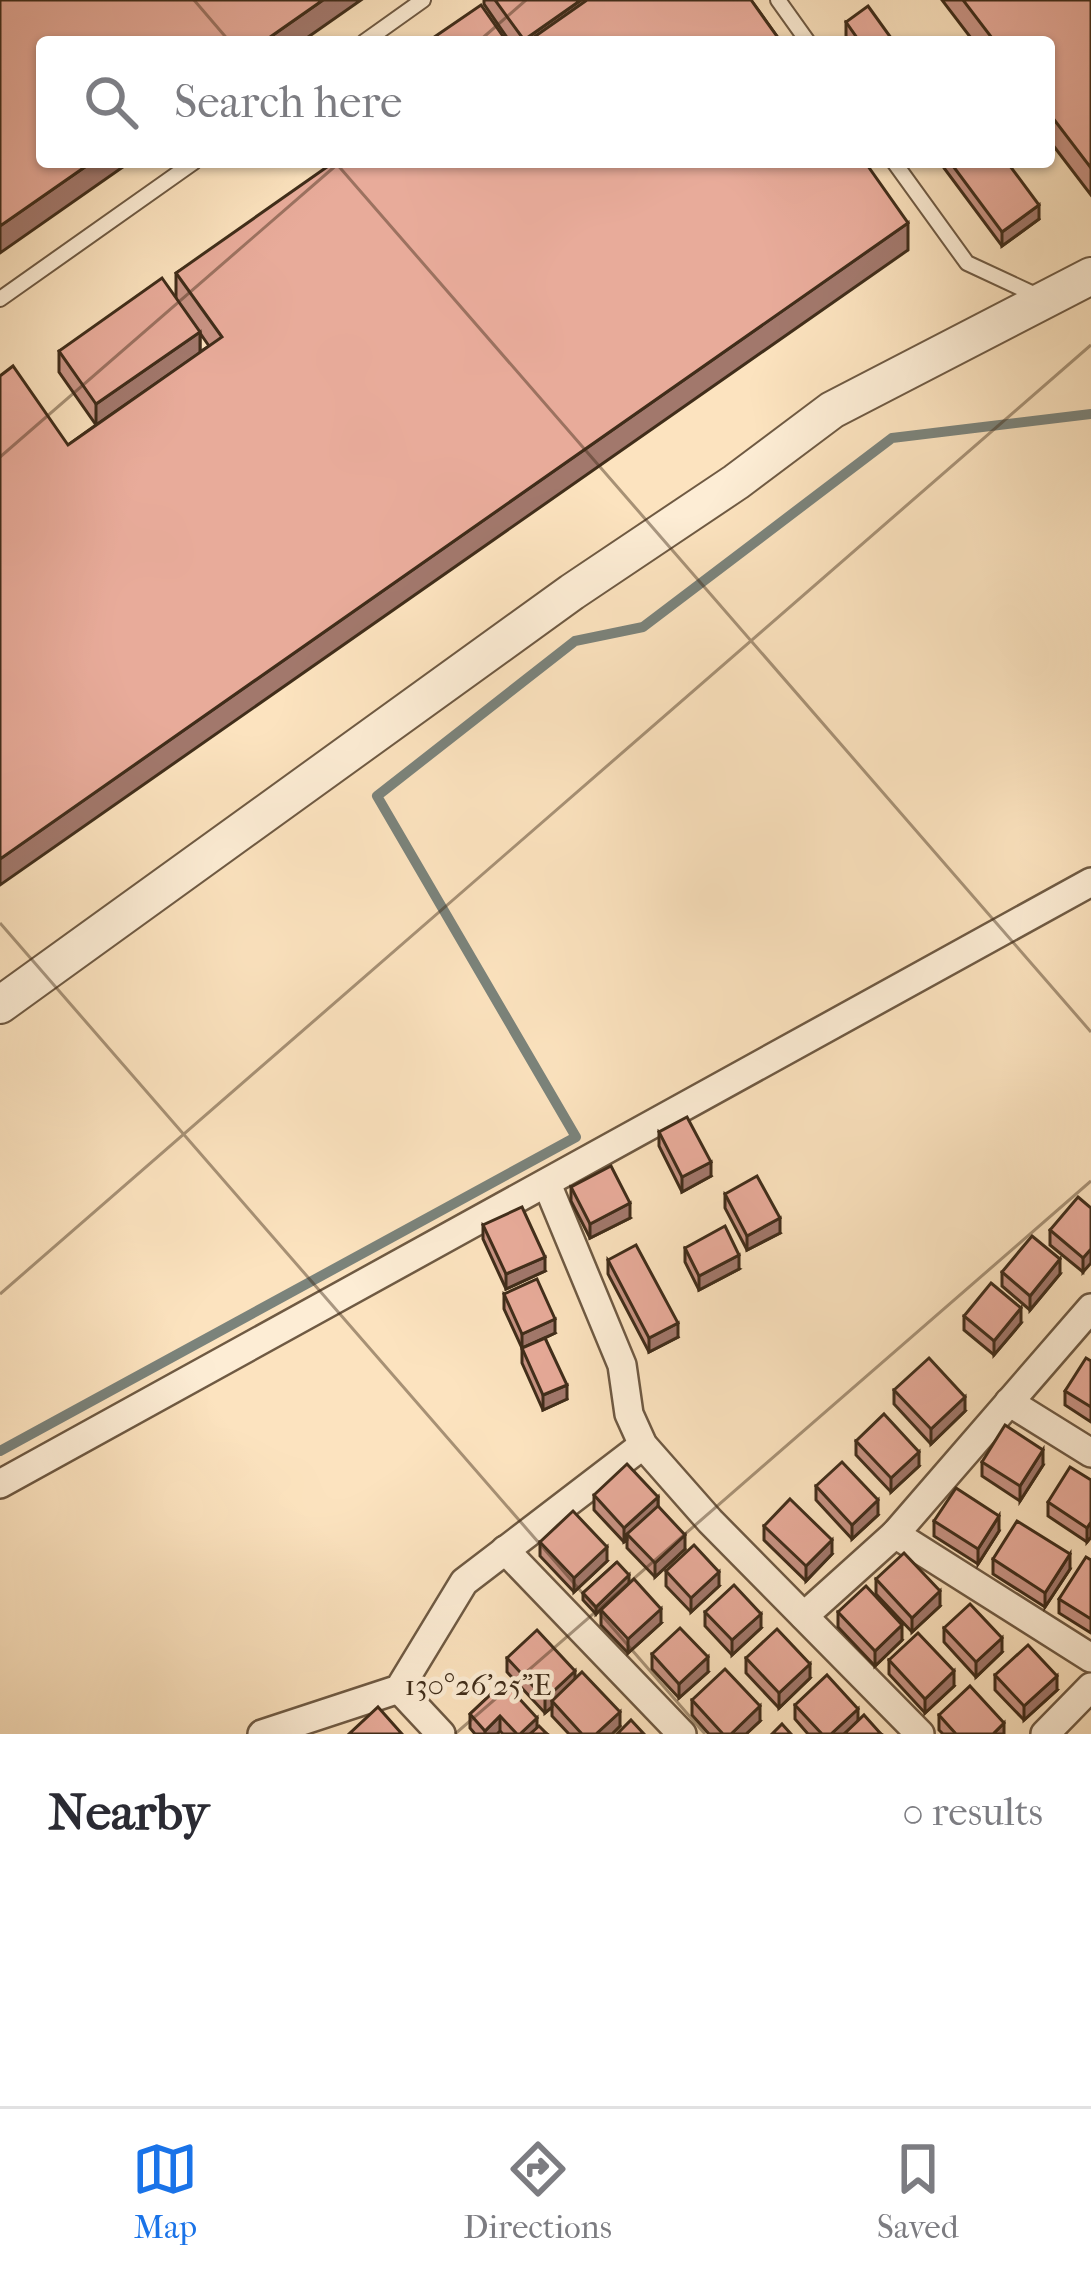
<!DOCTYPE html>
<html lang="en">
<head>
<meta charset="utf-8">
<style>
  body { margin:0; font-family:"IM FELL French Canon",serif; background:#f7f7f7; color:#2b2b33 }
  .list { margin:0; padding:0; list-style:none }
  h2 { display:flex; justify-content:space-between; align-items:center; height:156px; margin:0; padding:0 48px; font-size:51px }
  h2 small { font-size:39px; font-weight:400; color:#7c7c81 }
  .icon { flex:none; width:66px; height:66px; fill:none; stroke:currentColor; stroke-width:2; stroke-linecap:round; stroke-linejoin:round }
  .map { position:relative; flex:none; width:1091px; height:1734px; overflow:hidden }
  .search { position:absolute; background:#fff; box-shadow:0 3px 9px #0004; left:36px; right:36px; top:36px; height:132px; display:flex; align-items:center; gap:30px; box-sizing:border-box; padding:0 42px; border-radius:12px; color:#7c7c81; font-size:45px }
  .sheet { height:372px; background:#fff }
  nav { display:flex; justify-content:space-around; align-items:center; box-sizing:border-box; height:168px; border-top:3px solid #e1e1e2; background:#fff; font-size:33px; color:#7c7c81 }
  nav a { display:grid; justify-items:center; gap:6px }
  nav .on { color:#1a73e8 }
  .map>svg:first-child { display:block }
</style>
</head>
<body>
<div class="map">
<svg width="1091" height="1734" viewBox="0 0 1091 1734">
  <rect width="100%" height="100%" fill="#fce3bf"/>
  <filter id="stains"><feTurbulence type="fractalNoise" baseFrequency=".00167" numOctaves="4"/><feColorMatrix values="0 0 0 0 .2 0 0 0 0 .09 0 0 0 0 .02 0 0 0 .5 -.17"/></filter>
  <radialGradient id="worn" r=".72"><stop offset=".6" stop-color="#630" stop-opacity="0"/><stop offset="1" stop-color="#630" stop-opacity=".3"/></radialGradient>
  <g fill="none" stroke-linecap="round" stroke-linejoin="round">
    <polyline stroke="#7b837b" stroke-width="10" points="0,1451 576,1137 377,796 575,641 643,627 892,438 1091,414"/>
    <g stroke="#6f5a43" stroke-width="18">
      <g id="service">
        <polyline points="778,0 808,42"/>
        <polyline points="364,42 423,0"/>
        <polyline points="894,162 967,263 1040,297"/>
        <polyline points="0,299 194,162"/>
      </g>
    </g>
    <g stroke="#6f5a43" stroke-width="32">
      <g id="minor">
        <polyline points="547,1184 622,1365 629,1414 643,1445 710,1521 920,1734"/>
        <polyline points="1009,1402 1091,1453"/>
        <polyline points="0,1484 1091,882"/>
        <polyline points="895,1534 1091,1658"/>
        <polyline points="505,1550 682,1734"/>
        <polyline points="804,1616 895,1534 1091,1308"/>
        <polyline points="399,1689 441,1734"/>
        <polyline points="262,1734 399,1689 464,1582 643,1445"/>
        <polyline points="1045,1734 1091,1687"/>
      </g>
    </g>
    <g stroke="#6f5a43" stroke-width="40">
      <polyline id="tertiary" points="0,1005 572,592 736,482 832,410 1091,276"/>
    </g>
    <use href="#service" stroke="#fdedd5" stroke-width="14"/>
    <use href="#minor" stroke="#fdedd5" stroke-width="27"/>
    <use href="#tertiary" stroke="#fdedd5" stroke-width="36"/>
  </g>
  <g fill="#c89384" stroke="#402d1a" stroke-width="3" fill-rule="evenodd">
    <polygon points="484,0 751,0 781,42 510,42 484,4"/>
    <polygon points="942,0 1091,0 1091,195 1049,140 1049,42 974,42"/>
    <polygon points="846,22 894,42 850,42 846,36"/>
    <polygon points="944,162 1007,162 1039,219 1002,246 944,168"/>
    <path d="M352,164L908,250L68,445L96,425L59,372V351L176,299V273ZM200,333L209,346L200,352Z"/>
    <polygon points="659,1132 711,1176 682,1192 659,1146"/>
    <polygon points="571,1187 630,1218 590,1238 571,1201"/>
    <polygon points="725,1194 780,1233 747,1250 725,1208"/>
    <polygon points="1091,1208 1083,1272 1050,1245 1050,1230"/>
    <polygon points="483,1225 545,1271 506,1289 483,1239"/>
    <polygon points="685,1248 739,1269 699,1290 685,1262"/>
    <polygon points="608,1260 678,1337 649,1352 608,1274"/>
    <polygon points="1002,1272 1060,1274 1030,1310 1002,1286"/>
    <polygon points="504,1294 555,1333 545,1338 567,1399 543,1410 522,1363 522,1348 504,1309"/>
    <polygon points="964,1316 1021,1323 994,1355 964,1330"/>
    <polygon points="1091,1361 1091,1422 1065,1405 1065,1391"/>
    <polygon points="894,1390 965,1411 931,1444 894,1404"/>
    <polygon points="856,1441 919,1466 891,1492 856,1455"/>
    <polygon points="982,1462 1043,1465 1020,1501 982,1476"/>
    <polygon points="1091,1480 1091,1537 1087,1542 1048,1516 1048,1502"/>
    <polygon points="816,1486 878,1515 852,1539 816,1500"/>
    <polygon points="594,1495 658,1497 658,1506 685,1549 655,1577 627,1548 627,1540 624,1542 594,1510"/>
    <polygon points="934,1521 999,1531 978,1564 934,1536"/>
    <polygon points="764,1526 832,1554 806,1581 764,1540"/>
    <polygon points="540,1542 607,1561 574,1592 540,1556"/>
    <polygon points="993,1559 1070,1569 1045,1607 993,1574"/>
    <polygon points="1091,1560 1091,1633 1059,1613 1059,1599"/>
    <polygon points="617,1562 596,1614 583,1600 583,1593"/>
    <polygon points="666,1571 719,1586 691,1612 666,1586"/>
    <polygon points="876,1579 940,1606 912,1632 876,1594"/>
    <polygon points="601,1610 661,1623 628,1653 601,1625"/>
    <polygon points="705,1612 761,1628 732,1655 705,1626"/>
    <polygon points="838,1612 902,1640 875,1666 838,1627"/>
    <polygon points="944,1628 1002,1652 976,1677 944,1642"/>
    <polygon points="652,1654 708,1672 679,1698 652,1669"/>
    <polygon points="507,1658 575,1679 620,1726 612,1734 569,1734 552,1716 552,1707 545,1713 507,1672"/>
    <polygon points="746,1658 810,1678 779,1708 746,1673"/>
    <polygon points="889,1660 954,1686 925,1713 889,1674"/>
    <polygon points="995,1675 1057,1690 1024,1720 995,1690"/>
    <polygon points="504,1682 537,1728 547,1734 503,1734 500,1731 497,1734 475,1734 470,1728 470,1714"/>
    <polygon points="692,1700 760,1721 746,1734 709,1734 692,1715"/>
    <polygon points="795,1705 858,1721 881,1734 808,1734 795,1719"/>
    <polygon points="939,1715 1004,1734 943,1734 939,1730"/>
  </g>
  <g fill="#a2786c" stroke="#402d1a" stroke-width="3">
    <polygon points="323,0 361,0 301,42 263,42"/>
    <polygon points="581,0 611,0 551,42 524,42 524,40"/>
    <polygon points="92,162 130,162 0,253 0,226"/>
    <polygon points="1039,205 1039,219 1002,246 1002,232"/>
    <polygon points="908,223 908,250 0,885 0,859"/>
    <polygon points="200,332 200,353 96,425 96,404"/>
    <polygon points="711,1162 711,1176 682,1192 682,1177"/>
    <polygon points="630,1203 630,1218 590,1238 590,1224"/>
    <polygon points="780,1218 780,1233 747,1250 747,1236"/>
    <polygon points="1091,1249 1091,1263 1083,1272 1083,1258"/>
    <polygon points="739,1255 739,1269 699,1290 699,1276"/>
    <polygon points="545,1257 545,1271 506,1289 506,1274"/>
    <polygon points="1060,1259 1060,1274 1030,1310 1030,1296"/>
    <polygon points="1021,1308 1021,1323 994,1355 994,1341"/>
    <polygon points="555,1319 555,1333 522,1348 522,1334"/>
    <polygon points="678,1323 678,1337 649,1352 649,1338"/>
    <polygon points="567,1385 567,1399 543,1410 543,1395"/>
    <polygon points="965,1397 965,1411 931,1444 931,1429"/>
    <polygon points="1043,1450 1043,1465 1020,1501 1020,1486"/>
    <polygon points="919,1452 919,1466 891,1492 891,1478"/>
    <polygon points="658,1497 658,1512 627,1534 627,1540 624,1542 624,1528"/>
    <polygon points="878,1500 878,1515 852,1539 852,1525"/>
    <polygon points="999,1516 999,1531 978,1564 978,1549"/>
    <polygon points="1091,1522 1091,1537 1087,1542 1087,1528"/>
    <polygon points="685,1535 685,1549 655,1577 655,1563"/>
    <polygon points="832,1540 832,1554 806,1581 806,1566"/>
    <polygon points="607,1547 607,1561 574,1592 574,1578"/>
    <polygon points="1070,1554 1070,1569 1045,1607 1045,1593"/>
    <polygon points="719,1572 719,1586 691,1612 691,1598"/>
    <polygon points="629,1575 629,1583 596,1614 596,1607"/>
    <polygon points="940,1591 940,1606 912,1632 912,1618"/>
    <polygon points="661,1609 661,1623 628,1653 628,1639"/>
    <polygon points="761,1614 761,1628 732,1655 732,1640"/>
    <polygon points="902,1625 902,1640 875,1666 875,1651"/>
    <polygon points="1002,1638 1002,1652 976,1677 976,1662"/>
    <polygon points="708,1657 708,1672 679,1698 679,1684"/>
    <polygon points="810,1664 810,1678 779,1708 779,1693"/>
    <polygon points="575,1671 575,1685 552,1701 552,1707 545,1713 545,1699"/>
    <polygon points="954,1671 954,1686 925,1713 925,1699"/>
    <polygon points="1057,1676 1057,1690 1024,1720 1024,1706"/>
    <polygon points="760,1706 760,1721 746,1734 731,1734"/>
    <polygon points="858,1709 858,1723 847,1734 831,1734"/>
    <polygon points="620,1712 620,1726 612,1734 596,1734"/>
    <polygon points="500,1716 500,1731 497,1734 485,1734 485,1731"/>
    <polygon points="537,1718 537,1732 535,1734 520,1734"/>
    <polygon points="1004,1723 1004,1734 993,1734"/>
  </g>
  <g fill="#e8ab9a" stroke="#402d1a" stroke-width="3">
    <polygon points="0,0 323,0 263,42 42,42 42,162 92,162 0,226"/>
    <polygon points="495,0 581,0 524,40"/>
    <polygon points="587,0 751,0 781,42 527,42"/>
    <polygon points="963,0 1091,0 1091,168 1049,113 1049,42 995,42"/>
    <polygon points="481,5 507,42 427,42"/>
    <polygon points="868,6 894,42 860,42 846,22"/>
    <polygon points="334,162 350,162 352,164 355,162 865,162 908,223 0,859 0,376 13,366 68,445 222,337 176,273"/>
    <polygon points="950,162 1007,162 1039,205 1002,232"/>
    <polygon points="162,278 200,332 96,404 59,351"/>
    <polygon points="687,1117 711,1162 682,1177 659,1132"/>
    <polygon points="611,1166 630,1203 590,1224 571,1187"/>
    <polygon points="757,1176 780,1218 747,1236 725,1194"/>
    <polygon points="1078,1197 1091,1208 1091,1249 1083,1258 1050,1230"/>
    <polygon points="522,1207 545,1257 506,1274 483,1225"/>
    <polygon points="725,1226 739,1255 699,1276 685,1248"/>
    <polygon points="1032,1236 1060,1259 1030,1296 1002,1272"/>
    <polygon points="636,1245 678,1323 649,1338 608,1260"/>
    <polygon points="537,1279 555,1319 522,1334 504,1294"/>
    <polygon points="991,1283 1021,1308 994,1341 964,1316"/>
    <polygon points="545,1338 567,1385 543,1395 522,1348"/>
    <polygon points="929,1358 965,1397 931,1429 894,1390"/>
    <polygon points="1086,1358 1091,1361 1091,1407 1065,1391"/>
    <polygon points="884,1414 919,1452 891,1478 856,1441"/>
    <polygon points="1005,1425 1043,1450 1020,1486 982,1462"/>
    <polygon points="842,1462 878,1500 852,1525 816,1486"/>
    <polygon points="627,1464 658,1497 624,1528 594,1495"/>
    <polygon points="1070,1467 1091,1480 1091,1522 1087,1528 1048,1502"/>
    <polygon points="956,1488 999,1516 978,1549 934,1521"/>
    <polygon points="790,1499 832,1540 806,1566 764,1526"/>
    <polygon points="658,1506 685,1535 655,1563 627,1534"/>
    <polygon points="573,1511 607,1547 574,1578 540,1542"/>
    <polygon points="1017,1521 1070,1554 1045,1593 993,1559"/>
    <polygon points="694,1545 719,1572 691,1598 666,1571"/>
    <polygon points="904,1553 940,1591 912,1618 876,1579"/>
    <polygon points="1086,1557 1091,1560 1091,1619 1059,1599"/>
    <polygon points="617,1562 629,1575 596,1607 583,1593"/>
    <polygon points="634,1579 661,1609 628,1639 601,1610"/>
    <polygon points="734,1585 761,1614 732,1640 705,1612"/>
    <polygon points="866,1586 902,1625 875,1651 838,1612"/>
    <polygon points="970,1604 1002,1638 976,1662 944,1628"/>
    <polygon points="680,1628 708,1657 679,1684 652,1654"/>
    <polygon points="777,1629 810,1664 779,1693 746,1658"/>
    <polygon points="537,1630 575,1671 545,1699 507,1658"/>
    <polygon points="918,1633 954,1671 925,1699 889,1660"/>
    <polygon points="1028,1645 1057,1676 1024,1706 995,1675"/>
    <polygon points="725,1669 760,1706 731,1734 723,1734 692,1700"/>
    <polygon points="582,1672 620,1712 596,1734 582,1734 552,1701"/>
    <polygon points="827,1675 858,1709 831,1734 822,1734 795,1705"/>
    <polygon points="504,1682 537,1718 520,1734 517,1734 500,1716 485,1731 470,1714"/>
    <polygon points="970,1686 1004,1723 993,1734 956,1734 939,1715"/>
    <polygon points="378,1707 402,1734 349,1734"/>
    <polygon points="864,1715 881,1734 844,1734"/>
    <polygon points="631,1720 644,1734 617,1734"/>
    <polygon points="782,1724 791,1734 772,1734"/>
    <polygon points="539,1726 547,1734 530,1734"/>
  </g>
  <path fill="none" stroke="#402d1a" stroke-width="3" stroke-opacity="0.45" d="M194,0L230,42M478,42L526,0M335,162L1091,1032M0,457L340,162M0,923L705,1734M0,1294L1091,345M455,1734L1091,1181"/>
  <g font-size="30" text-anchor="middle" fill="#402d1a" stroke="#fdedd5" stroke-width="9" stroke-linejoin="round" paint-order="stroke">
    <text x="478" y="1695">130°26'25"E</text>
  </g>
  <rect width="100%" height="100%" filter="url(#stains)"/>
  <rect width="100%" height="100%" fill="url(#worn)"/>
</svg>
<div class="search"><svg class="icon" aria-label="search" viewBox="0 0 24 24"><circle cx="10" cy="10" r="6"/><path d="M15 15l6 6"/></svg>Search here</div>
</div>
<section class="sheet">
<h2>Nearby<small>0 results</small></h2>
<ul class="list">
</ul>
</section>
<nav>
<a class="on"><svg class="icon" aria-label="map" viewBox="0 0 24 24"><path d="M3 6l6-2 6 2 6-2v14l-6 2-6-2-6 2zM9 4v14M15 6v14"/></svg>Map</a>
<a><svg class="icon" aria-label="directions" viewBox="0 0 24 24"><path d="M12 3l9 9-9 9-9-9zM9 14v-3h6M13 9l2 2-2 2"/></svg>Directions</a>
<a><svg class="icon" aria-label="saved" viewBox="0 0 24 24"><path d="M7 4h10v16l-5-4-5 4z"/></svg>Saved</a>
</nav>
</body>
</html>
